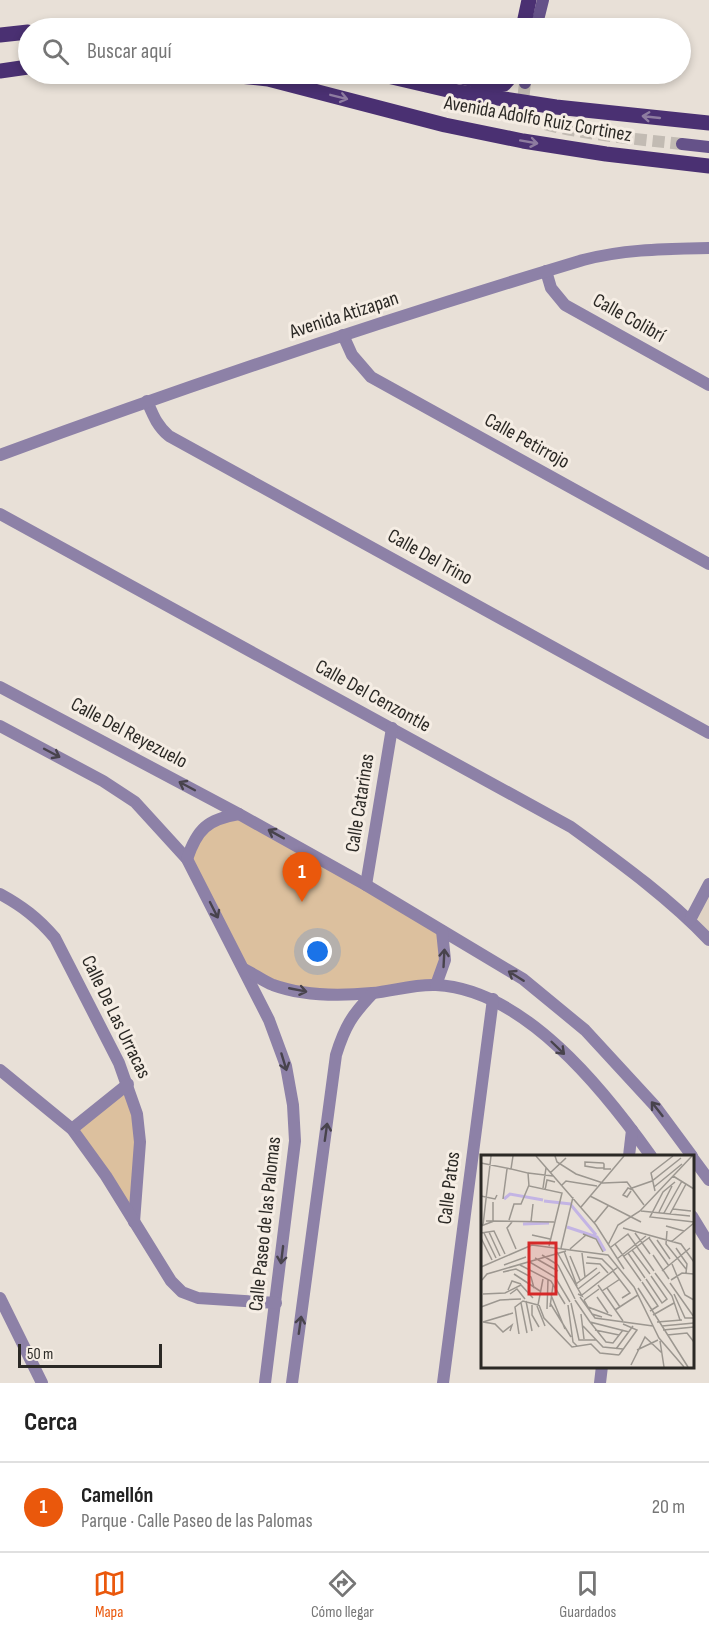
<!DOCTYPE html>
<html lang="es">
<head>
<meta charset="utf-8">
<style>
  body { margin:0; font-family:"Sofia Sans Condensed",sans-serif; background:#f6f6f6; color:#222 }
  .scale { position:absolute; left:18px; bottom:15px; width:144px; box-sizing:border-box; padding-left:6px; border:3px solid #2b2925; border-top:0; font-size:16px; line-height:21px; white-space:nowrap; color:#2b2925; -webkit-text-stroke:4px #f5ede4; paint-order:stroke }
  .you { position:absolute; left:318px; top:952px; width:21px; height:21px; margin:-15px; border:4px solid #fff; border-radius:50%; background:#1a73e8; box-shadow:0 0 0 9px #1a73e833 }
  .badge { display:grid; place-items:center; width:39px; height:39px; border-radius:50%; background:#ea580c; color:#fff; font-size:20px; font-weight:700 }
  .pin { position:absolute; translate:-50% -50px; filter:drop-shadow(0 2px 3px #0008) }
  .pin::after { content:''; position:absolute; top:32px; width:21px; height:18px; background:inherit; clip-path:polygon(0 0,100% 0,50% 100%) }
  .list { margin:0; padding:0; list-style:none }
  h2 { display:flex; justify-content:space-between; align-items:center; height:78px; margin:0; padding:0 24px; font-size:26px }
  h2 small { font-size:20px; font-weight:400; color:#767676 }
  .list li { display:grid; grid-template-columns:39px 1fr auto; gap:18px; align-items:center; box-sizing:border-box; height:90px; padding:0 24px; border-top:2px solid #e0e0e0 }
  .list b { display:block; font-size:22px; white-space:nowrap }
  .list p { margin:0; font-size:20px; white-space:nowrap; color:#767676 }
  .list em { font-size:20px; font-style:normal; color:#767676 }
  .icon { flex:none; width:33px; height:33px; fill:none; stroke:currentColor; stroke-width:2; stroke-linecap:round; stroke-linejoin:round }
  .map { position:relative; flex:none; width:709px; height:1383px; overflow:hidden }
  .search { position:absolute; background:#fff; box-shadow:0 3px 9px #0003; left:18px; right:18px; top:18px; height:66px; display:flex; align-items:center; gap:15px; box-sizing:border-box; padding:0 21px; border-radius:33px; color:#767676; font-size:22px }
  .sheet { height:168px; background:#fff }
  nav { display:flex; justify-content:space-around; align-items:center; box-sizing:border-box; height:84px; border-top:2px solid #e0e0e0; background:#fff; font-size:16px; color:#767676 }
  nav a { display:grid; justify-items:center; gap:3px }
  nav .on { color:#ea580c }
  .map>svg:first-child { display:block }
</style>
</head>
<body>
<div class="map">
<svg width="709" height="1383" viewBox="0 0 709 1383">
  <rect width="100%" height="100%" fill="#e8e0d7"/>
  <polygon fill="#e0d3c4" points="709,884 709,940 690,920"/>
  <g fill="#dcc09e">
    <polygon points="239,814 442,931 444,950 436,985 304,992 244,969 187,859 205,826"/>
    <polygon points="128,1084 137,1114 134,1222 72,1129"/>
  </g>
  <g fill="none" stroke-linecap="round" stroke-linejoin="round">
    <path stroke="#c2bbb3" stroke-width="12" stroke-dasharray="12 6" stroke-linecap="butt" d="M525,83C524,93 521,107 527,115C537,131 657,141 682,144"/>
    <g stroke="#8d81a7" stroke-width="12">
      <polyline points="546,271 551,288 565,305 709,385"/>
      <polyline points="343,335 352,355 371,377 709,564"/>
      <path d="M147,401C153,415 157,426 169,436L709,733"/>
      <path d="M0,514L571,827C619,862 668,897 709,940"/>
      <polyline points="0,687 239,814 366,885 523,979 585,1030 655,1106 692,1156"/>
      <polyline points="0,726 103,781 135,802 187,859 269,1020 286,1066 293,1105 295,1141 265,1383"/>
      <path d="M187,859C197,829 208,819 239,814"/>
      <polyline points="366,885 392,728"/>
      <path d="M0,894C22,906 38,918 55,938L119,1063L137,1114L140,1142L134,1222"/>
      <polyline points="690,920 709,884"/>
      <path d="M244,969C254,974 263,981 273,985C303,996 341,996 372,993C393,991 414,984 436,985C524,989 604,1090 651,1156"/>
      <polyline points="436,985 445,960 442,931"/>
      <polyline points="0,1070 72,1129 106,1176 171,1281 182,1292 198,1298 276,1303"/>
      <polyline points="72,1129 128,1084"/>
      <polyline points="629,1156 632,1130"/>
      <polyline points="692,1157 709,1180"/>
      <polyline points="692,1216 709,1244"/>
      <polyline points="0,1298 42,1383"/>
      <path d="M292,1383L336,1055C345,1026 352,1015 373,993"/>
      <polyline points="443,1383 493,999"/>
      <polyline points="600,1383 602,1366"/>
    </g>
    <path stroke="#8d81a7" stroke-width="12" d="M0,455C192,384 387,319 583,260C625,249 666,249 709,248"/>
    <g stroke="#655289" stroke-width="12">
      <polyline points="536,28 543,0"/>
      <polyline points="525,83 527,74"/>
      <polyline points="682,144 709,147"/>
    </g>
    <g stroke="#4a3072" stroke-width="15">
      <polyline points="60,28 72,28"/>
      <polyline points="523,28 529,0"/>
      <polyline points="0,35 28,32"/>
      <polyline points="0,71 28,67"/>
      <polyline points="220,74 268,79 445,125 523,141 606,154 709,166"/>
      <polyline points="379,74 452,91 556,107 709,123"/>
      <polyline points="449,74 495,85 504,84 513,74"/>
    </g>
  </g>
  <defs><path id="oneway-shaft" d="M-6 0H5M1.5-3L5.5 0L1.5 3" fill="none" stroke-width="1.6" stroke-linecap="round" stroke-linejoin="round" transform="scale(1.5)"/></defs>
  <g stroke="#8e7ca0">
    <use href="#oneway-shaft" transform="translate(339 97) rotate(14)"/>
    <use href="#oneway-shaft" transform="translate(651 117) rotate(-174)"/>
    <use href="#oneway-shaft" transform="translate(529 142) rotate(10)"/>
  </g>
  <g stroke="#48434c">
    <use href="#oneway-shaft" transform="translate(52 753) rotate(28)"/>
    <use href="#oneway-shaft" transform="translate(187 786) rotate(-152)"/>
    <use href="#oneway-shaft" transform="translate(276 834) rotate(-151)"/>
    <use href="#oneway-shaft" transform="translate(214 910) rotate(63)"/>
    <use href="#oneway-shaft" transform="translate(444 958) rotate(-87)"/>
    <use href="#oneway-shaft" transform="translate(516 976) rotate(-148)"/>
    <use href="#oneway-shaft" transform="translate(298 990) rotate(11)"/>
    <use href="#oneway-shaft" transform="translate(558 1048) rotate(44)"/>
    <use href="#oneway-shaft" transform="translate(284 1062) rotate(73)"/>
    <use href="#oneway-shaft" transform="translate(657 1109) rotate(-128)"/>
    <use href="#oneway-shaft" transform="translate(326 1132) rotate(-82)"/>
    <use href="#oneway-shaft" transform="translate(282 1255) rotate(97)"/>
    <use href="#oneway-shaft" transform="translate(300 1325) rotate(-82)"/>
  </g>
  <g text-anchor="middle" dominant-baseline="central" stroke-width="6" stroke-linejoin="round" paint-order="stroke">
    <g font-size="20" fill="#2b2925" stroke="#f5ede4">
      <text transform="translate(538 119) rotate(10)">Avenida Adolfo Ruiz Cortinez</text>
      <text transform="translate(344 315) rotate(-18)">Avenida Atizapan</text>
      <text transform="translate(629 318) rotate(29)">Calle Colibrí</text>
      <text transform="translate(527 441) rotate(29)">Calle Petirrojo</text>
      <text transform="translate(430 557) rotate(29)">Calle Del Trino</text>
      <text transform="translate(373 696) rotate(29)">Calle Del Cenzontle</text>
      <text transform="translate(129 733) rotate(28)">Calle Del Reyezuelo</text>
      <text transform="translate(360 803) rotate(-81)">Calle Catarinas</text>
      <text transform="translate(116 1017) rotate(64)">Calle De Las Urracas</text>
      <text transform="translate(449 1188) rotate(-83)">Calle Patos</text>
      <text transform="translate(265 1224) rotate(-84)">Calle Paseo de las Palomas</text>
    </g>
  </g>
  <g transform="translate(481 1155)">
    <rect width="213" height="213" fill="#e8e0d7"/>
    <path fill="none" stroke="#c3b4e4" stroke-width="3" d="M23,44L29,39L62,45M63,46L90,49M90,50L115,80M42,69L68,68M86,72L116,82L124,96"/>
    <path fill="none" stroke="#9c9790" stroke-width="1.5" d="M32,1L30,14L47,18L48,31L81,38L68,91M55,1L115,70L143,114M74,1L76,7L95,19L122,28L146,27L163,50M0,8L30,14M123,14V9L122,8L104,7V11L116,13H123V14H130M47,18L72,21M69,18L85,3M192,21L213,34M194,27L182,37L169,62L213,67M81,30L85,26L116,31M173,32L201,9M62,33L65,13M151,33L171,26L200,3M64,35L66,25L74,27M150,36L146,42L142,40L147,33L152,35M174,36L170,18L192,1M0,41L14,44L16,40M109,41L160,67M22,44L26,14M100,52L143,1M192,54L210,56M160,56L209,61M178,57L191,31M183,58L201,26M189,59L205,29M28,65L33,49H40L48,30M5,66H12V47M31,67L26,73L35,94M50,67L52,49M113,68L127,51M2,70L10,1M0,71L13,66L73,67M185,71L203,76M142,73L200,89L213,107M186,76L185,89L205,114M8,77L19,101M0,78L13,76L24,99M3,78L15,103M154,78L169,99M102,79L115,84L122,97M51,80L69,84M0,83L11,105M168,83L188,111M176,85L189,104M190,87L213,68M134,89L160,126M127,90L137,70L159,56L211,1M130,92L147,79L173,116M80,93L92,42M195,93L206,109L205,118M89,94L105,80M151,95L169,119M83,96L96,131M76,97L101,141L97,139M101,98L104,122M147,98L164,123M61,100L77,110M172,100L188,124M89,101L99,125M143,101L169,82M106,102L121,104L132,115M54,103L77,116M136,104L165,81M47,106L74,122L89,147M105,108L119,109L127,118M191,109L204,140L213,145M23,110L45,102M39,110L70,126L84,149M77,110L94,144M0,112L51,90L127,100L153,132L178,183L203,212M132,116L149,138L141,143M181,116L209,93M22,117L35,114L50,122L53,133M174,118L191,141L199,165M33,119L59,136M165,124L181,148L186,144L170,121M1,125L6,119L85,96M190,125L201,118L213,119M161,127L177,151L169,156M189,128L213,162M95,129L116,113M117,130L142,166M126,133L139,152M157,133L207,212M97,134L119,117M27,135L31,126L40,129M121,136L139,124M2,139L24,138L40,130L52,143M29,139L36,134L44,144M193,139L204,163H213M70,140L84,174M101,140L137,112M99,142L114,163L172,171M116,142L127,158M94,145L109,167L148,177M103,145L111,159L121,162M103,145L118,134M45,146L51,176M40,148L46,178M69,148L90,182M90,148L98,185H115M51,150V160L58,172M58,150L63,163L91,192L110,189L119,198L138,200M87,150L92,187L96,191M56,151L64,171M0,152L19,145L40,144M69,152L72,130M107,152L131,161M66,154L67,125M134,155L157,140M100,159L103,184M172,160L193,148M2,167L14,169L22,177L31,170L29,176M2,167L32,158M109,167L125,187L132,188L142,175M176,167L201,165M102,171L122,192L142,194M181,171L213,168M114,175L138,180M182,175L213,172M38,179L34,152L42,146L57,150L62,124M186,180L206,178L213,187M179,186L183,212M135,194L152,171M156,195L177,185M138,200L156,175L142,169M150,210L164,182L181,198"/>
    <path fill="#d62828" fill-opacity="0.15" stroke="#d62828" stroke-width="3" d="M48,88H75V139H48Z"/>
    <rect width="213" height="213" fill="none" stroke="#2b2925" stroke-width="3"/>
  </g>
</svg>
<div class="scale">50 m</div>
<div class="you"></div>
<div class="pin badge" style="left:302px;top:902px">1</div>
<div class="search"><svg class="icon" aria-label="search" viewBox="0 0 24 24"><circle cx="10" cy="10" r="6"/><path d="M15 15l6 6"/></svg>Buscar aquí</div>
</div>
<section class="sheet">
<h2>Cerca<small></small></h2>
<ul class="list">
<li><span class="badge">1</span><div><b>Camellón</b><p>Parque · Calle Paseo de las Palomas</p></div><em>20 m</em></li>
</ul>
</section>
<nav>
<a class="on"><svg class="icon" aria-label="map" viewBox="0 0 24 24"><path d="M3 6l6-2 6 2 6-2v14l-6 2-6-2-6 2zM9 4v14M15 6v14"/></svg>Mapa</a>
<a><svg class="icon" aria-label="directions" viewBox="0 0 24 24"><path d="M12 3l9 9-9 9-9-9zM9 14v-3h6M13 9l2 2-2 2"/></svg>Cómo llegar</a>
<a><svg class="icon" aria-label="saved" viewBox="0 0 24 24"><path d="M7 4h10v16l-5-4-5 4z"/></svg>Guardados</a>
</nav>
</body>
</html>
